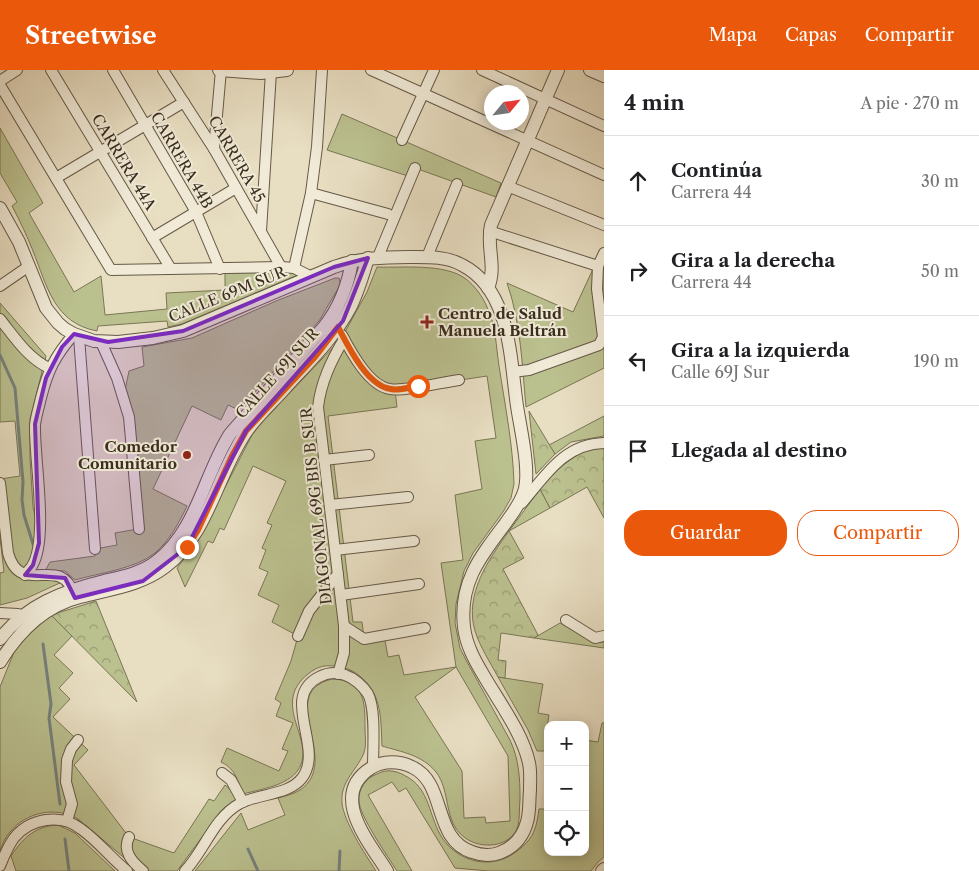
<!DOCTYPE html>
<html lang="es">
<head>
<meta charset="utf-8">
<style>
  body { margin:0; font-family:"Libre Caslon Text",serif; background:#f2f2f2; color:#202124 }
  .controls { position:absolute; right:15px; bottom:15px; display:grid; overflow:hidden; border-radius:10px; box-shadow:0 2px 12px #0003 }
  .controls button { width:45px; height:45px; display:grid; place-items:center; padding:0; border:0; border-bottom:1px solid #e0e0e0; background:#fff; color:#202124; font:25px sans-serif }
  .compass { position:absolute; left:484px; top:15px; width:45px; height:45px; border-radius:50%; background:#fff; box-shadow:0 2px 12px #0003; rotate:61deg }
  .stop { position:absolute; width:15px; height:15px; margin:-11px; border:4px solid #ea580c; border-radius:50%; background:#fff }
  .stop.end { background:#ea580c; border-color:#fff; box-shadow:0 1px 5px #0008 }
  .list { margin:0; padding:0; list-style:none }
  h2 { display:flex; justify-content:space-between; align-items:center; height:65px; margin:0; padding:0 20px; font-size:21px }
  h2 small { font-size:16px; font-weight:400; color:#757577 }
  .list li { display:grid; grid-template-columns:32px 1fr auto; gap:15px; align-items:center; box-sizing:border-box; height:90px; padding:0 20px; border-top:1px solid #e0e0e0 }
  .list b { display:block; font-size:19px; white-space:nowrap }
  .list p { margin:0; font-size:16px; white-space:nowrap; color:#757577 }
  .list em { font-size:16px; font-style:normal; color:#757577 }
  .actions { display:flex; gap:10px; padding:15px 20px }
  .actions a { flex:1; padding:11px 0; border:1px solid #ea580c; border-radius:20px; text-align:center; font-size:18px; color:#ea580c }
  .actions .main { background:#ea580c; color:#fff }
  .icon { flex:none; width:28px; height:28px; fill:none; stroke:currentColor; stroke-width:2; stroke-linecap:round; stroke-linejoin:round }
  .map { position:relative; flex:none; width:604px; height:801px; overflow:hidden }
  header { display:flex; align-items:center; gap:30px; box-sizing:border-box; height:70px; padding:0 25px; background:#ea580c; color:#fff }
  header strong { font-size:24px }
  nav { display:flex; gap:28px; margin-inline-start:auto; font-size:18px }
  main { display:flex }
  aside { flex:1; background:#fff }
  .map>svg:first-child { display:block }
</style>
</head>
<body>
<header>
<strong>Streetwise</strong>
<nav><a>Mapa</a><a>Capas</a><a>Compartir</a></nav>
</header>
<main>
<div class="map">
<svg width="604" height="801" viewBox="0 0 604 801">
  <defs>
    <pattern id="forest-crowns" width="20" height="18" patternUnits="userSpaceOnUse" patternTransform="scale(1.25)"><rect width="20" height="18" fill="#bbc08f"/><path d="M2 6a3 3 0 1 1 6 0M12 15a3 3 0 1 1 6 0" fill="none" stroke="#999c74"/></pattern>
  </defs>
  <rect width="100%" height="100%" fill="#e8dec2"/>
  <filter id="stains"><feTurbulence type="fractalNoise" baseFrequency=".004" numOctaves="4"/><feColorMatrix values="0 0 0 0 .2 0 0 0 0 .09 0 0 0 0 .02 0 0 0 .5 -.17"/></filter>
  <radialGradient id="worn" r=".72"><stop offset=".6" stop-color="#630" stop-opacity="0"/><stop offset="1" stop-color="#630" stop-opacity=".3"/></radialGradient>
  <g fill="#bbc08f" stroke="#7a7656" fill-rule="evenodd">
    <polygon points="342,44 501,113 496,127 415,98 411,107 327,80"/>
    <path d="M0,58L43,133L29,143L74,222L101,206L105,245L167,239L166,223L225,220V203L288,202L298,205L182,254L168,257L167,251L98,256L97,261C54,253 47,216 33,181C27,166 20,151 12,136L17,132L0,103Z"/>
    <path d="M377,197C403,198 445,193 466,209C475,216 483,227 487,237C496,255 496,277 499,296C505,335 513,375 514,414L511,428L503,442L473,483L464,501L456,534L455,553L460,578L466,590L510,670C519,689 520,708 520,729C519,737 520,748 518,756C511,778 480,780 464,767C443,751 451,721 436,702C422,685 402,682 382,676C381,655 382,631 368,614C360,605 352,599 340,597C326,594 318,596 308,604C269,635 318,671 298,700C287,716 261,719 243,724C238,711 235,698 221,692L227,678L279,701L288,681L282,679L293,653L276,646L281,633L275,629L291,591L298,566L272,552L279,535L258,525L268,502L259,498L266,480L262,478L272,455L267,453L286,411L253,396L224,460L220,458L213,473L208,471L185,517L177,498L197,472L252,365L262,352L341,269L367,222ZM487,306L496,368L475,371L482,419L455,425L463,490L441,493L456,597L404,605L399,585L388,587L384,565L364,568L362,552H353L328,346L397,337L395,320ZM456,597L508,686L510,751L486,753L485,747L464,748L462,701L415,627Z"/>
    <path d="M604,197V298L526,337C522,295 521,253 507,213L573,242L593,199L602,201Z"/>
    <path d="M335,208H339L340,212L339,217L319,251L239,340L228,335L221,350L192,336L153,419L187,436C179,453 169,471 155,483C135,499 99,503 75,510L65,501H45L50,492L95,486V479L117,475L115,463L143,458L125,320L129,301L144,296L142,277L192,268L276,231Z"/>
    <polygon points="0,233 46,286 30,349 30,389 33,437 39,464 26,507 62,512 27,528 0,535 0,503 4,502 0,468 0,409 20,406 15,351 0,352"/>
    <polygon points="604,346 604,366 571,372 555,384 549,375"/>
    <polygon points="540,419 550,438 509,461"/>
    <path d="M51,545L72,566L54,585L73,603L59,618L70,629L53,647L88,680L74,695L129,767L174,783L209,729L214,731L225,715L231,720L237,729L222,740L177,801H140L78,749C56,736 26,742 10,762C5,767 3,774 0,780V617L14,582L26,567Z"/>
    <polygon points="560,553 592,570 604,571 604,578 534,568"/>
    <path d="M498,607L543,614L538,643L549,645L546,663H548V782H585V670L598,672L602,653H604V787L598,792L591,801H489L455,798L406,718L399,722L392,712L368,725L412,801H397C388,787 359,745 359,731C358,719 366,708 377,704C388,698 398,701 409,708C432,722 429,753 446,773C464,794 495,799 517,781C524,776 531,769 534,761C537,754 538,746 539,739H545L546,681H537L528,660Z"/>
    <path d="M332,609C365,610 365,632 365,658C365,666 367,677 363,685C356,701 340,712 342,733C344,752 365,784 376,801H195L241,743L248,760L285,745L278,728C285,726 294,724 300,720C343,691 274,623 332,609Z"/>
    <path d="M58,755L75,763L115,801H16L11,786C23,768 35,756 58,755Z"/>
  </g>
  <g fill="url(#forest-crowns)" stroke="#7a7656">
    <polygon points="529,341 555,384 536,404"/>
    <path d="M593,378H604V448L587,417L550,438L540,419C557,400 569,387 593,378Z"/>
    <path d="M509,461L524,488L503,499L538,565L534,568L501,563L498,590L506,591L505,608L498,607C490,592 480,577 475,561C464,524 489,489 509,461Z"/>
    <polygon points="96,531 137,632 51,545"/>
  </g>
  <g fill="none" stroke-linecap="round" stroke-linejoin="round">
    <g stroke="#74817d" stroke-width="3">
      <polyline points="0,285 15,318 23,412 22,430 24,445 33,474"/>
      <polyline points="43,574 51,634 49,648 60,734"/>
      <polyline points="65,769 69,801"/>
      <polyline points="248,779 258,801"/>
      <polyline points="339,801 340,781"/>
    </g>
    <g stroke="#665947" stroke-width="12">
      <g id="minor">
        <polyline points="51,0 171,199"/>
        <polyline points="113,0 196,142 220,199"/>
        <polyline points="163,0 214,79 281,197"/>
        <polyline points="371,0 604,105"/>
        <polyline points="482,0 604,56"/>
        <polyline points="0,11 17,0"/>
        <polyline points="0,15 111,200 281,197 294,198 312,207"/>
        <polyline points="402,70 434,0"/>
        <polyline points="214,79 221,0"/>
        <polyline points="56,108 184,32"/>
        <polyline points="507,116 604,155"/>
        <polyline points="311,123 388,144"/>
        <polyline points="261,161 271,2"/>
        <polyline points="489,161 598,196"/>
        <polyline points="152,168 236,118"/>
        <polyline points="378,187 415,98"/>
        <polyline points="427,187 457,114"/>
        <polyline points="294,198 311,123 317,77 322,0"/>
        <polyline points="0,216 29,196"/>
        <path d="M0,249C15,268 28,288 49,298"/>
        <path d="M342,265C351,282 369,316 390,319C403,322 443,312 459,310"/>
        <polyline points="79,267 95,479"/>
        <polyline points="101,272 117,308 129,347 139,459"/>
        <polyline points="512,302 529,300 599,275 603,267 597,219 598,196 604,183"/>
        <polyline points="324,390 369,385"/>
        <path d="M0,413L8,483C21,529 61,482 74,525"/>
        <path d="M522,433C546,405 564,374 604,373"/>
        <polyline points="330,435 408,427"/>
        <polyline points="335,480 414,471"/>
        <path d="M25,505C27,502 30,499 32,496C49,469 34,388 35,355C36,346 39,337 41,328C48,300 55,286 74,264"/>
        <polyline points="341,525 419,514"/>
        <polyline points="0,543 18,544 28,548"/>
        <polyline points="566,550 595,568 604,566"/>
        <polyline points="344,556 364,569 425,558"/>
        <polyline points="298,566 309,541 338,504"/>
        <path d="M338,604L344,583V556L318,337C321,312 331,291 344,269"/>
        <polyline points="222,703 231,710 243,732"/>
        <polyline points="67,751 72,734 66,712 67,690 71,679 78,670"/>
        <path d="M129,767C122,781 132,792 143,801"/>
        <path d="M0,796C4,786 8,776 14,768C30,748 61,743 81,759C98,771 111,788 127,801"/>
        <path d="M185,801C204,781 214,748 239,734C258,723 288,726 302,708C325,678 279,627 319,607C327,603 337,602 345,605C354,608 363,616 368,624C376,639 373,679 373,696"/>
      </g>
    </g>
    <g stroke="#665947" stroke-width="14">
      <g id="tertiary">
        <polyline points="219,0 261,3 287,0"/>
        <polyline points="590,0 604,6"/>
        <path d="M0,138L19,172L46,238L58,253L65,259L74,264L94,271L118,272L153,268L183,261L334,197C359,188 383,187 409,187C427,187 446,186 462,195C511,220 510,289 517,336C520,357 531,402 524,422C520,434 512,444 505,454C480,487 459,513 464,557C466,575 475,591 484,606C499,632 523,664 529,693C531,702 530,711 530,720C529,731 530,742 527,752C523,767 513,778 499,783C490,786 480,785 472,782C432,769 447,713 412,697C400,691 383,690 371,698C328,725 369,772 387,801"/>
        <path d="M488,218C497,196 486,177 491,155L558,0"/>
        <path d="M0,569C26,535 63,521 104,511C122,507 142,503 157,491C197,460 204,405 230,364L324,257C340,237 348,215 352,191"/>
        <path d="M0,592C19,561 44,536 80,527C110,519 140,516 165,497C209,464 216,406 246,362C257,346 273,332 286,317C309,292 334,268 350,238C358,222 363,205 368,188"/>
        <polyline points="602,801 604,799"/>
      </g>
    </g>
    <use href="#minor" stroke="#f0ead7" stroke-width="10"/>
    <use href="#tertiary" stroke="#f0ead7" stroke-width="12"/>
  </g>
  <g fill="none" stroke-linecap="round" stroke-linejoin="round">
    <path stroke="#ea580c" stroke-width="6" d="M187,477L198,460L232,386L246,361L315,287L338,257C348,276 367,316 391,319C399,321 410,317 418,316"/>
  </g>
  <path fill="#7b2cbf" fill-opacity="0.2" stroke="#7b2cbf" stroke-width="4" stroke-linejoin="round" d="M368,188L343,251L246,361L187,477L143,511L75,528L65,508L25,505L33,495L39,473L35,354L46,308L62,277L74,264L108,272L183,261L334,197Z"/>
  <g fill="#8f2418" stroke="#f0ead7" stroke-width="2">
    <path d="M424.5 244.5h5v5h5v5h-5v5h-5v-5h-5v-5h5z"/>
    <circle cx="187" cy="385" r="5"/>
  </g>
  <g text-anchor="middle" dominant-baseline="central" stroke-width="4" stroke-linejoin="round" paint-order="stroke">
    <g font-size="15" fill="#3a2d1e" stroke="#f0ead7">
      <text transform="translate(237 89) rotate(60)">CARRERA 45</text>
      <text transform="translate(182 90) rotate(60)">CARRERA 44B</text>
      <text transform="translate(124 92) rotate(59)">CARRERA 44A</text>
      <text transform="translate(227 224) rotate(-22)">CALLE 69M SUR</text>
      <text transform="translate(277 303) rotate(-48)">CALLE 69J SUR</text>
      <text transform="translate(316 436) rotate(-96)">DIAGONAL 69G BIS B SUR</text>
    </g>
    <g font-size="15" font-weight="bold" fill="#3a2d1e" stroke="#f0ead7" text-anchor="start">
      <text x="438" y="243">Centro de Salud<tspan x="438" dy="17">Manuela Beltrán</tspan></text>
      <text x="177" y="376" text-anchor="end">Comedor<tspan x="177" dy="17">Comunitario</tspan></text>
    </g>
  </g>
  <rect width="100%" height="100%" filter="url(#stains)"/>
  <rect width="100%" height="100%" fill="url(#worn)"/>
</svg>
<div class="controls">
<button>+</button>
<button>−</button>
<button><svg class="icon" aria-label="locate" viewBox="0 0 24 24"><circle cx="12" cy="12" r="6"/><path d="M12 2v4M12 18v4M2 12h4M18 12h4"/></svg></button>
</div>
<svg class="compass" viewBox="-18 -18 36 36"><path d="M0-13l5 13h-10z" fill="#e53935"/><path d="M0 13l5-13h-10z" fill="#757577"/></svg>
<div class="stop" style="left:418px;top:316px"></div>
<div class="stop end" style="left:187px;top:477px"></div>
</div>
<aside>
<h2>4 min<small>A pie · 270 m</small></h2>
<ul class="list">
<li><svg class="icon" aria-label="ahead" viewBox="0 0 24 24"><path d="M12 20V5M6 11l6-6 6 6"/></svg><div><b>Continúa</b><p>Carrera 44</p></div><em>30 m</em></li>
<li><svg class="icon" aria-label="right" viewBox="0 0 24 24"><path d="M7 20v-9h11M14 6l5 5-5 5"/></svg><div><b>Gira a la derecha</b><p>Carrera 44</p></div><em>50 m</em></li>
<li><svg class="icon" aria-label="left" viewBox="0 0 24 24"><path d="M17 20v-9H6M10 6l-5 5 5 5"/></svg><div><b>Gira a la izquierda</b><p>Calle 69J Sur</p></div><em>190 m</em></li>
<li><svg class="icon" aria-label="arrive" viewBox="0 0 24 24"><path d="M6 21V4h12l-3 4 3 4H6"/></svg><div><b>Llegada al destino</b></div></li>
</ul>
<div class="actions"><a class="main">Guardar</a><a>Compartir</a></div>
</aside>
</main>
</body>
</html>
